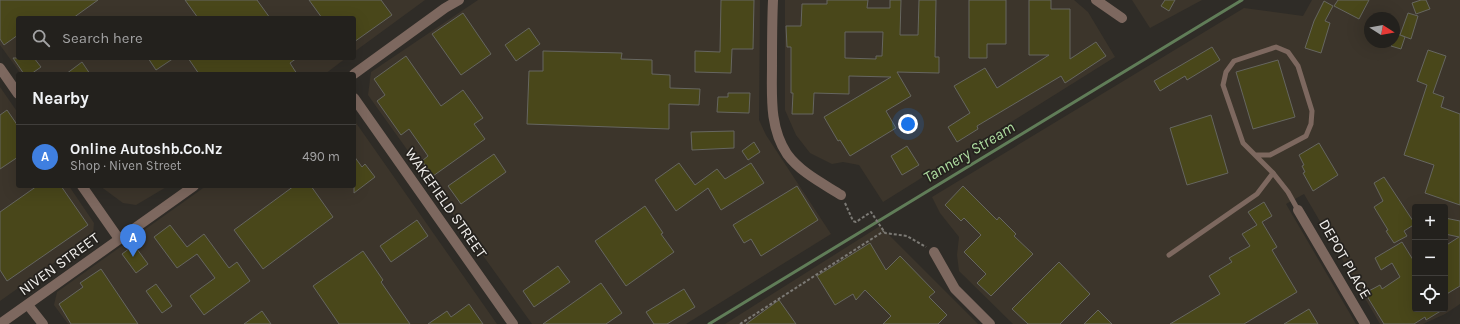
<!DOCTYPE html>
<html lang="en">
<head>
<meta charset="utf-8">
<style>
  body { margin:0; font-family:Karla,sans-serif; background:#2f2e2a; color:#f1f3f6 }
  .controls { position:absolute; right:12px; bottom:12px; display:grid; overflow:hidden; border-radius:4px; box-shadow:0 4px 16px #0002 }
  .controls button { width:36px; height:36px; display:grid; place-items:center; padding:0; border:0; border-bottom:1px solid #403e3b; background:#23211d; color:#f1f3f6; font:20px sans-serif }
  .compass { position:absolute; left:1364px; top:12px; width:36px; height:36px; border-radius:50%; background:#23211d; box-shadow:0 4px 16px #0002; rotate:101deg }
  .you { position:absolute; left:908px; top:124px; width:14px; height:14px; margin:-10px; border:3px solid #fff; border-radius:50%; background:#1a73e8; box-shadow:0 0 0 6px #1a73e833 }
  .badge { display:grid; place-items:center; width:26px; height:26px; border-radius:50%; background:#d93025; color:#fff; font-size:13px; font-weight:700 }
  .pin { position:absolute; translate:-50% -33px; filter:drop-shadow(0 1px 2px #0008) }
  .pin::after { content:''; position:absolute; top:21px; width:14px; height:12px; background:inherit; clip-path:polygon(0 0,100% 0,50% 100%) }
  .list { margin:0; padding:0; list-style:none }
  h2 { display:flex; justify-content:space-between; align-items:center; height:52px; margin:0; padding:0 16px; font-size:17px }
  h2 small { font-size:13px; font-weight:400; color:#a3a3a4 }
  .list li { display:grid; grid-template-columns:26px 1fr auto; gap:12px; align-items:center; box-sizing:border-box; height:64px; padding:0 16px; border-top:1px solid #403e3b }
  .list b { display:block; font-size:15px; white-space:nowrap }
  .list p { margin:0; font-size:13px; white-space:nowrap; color:#a3a3a4 }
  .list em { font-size:13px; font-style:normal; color:#a3a3a4 }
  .icon { flex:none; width:22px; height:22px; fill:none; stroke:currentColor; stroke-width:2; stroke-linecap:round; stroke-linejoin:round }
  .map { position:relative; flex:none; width:1460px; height:324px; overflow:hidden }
  .search { position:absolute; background:#23211d; box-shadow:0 4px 16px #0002; left:16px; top:16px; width:340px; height:44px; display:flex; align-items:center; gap:10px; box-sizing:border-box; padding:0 14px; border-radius:4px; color:#a3a3a4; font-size:15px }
  .panel { position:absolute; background:#23211d; box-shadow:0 4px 16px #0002; left:16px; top:72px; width:340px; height:116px; border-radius:4px }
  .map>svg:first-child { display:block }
</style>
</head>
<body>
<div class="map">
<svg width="1460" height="324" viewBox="0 0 1460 324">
  <rect width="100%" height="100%" fill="#2f2c27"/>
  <g fill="#3c352b" fill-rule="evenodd">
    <polygon points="0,0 425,0 354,52 354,18 18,18 18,58 346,58 325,74 21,74 0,45"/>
    <polygon points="478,0 760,0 759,120 766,135 831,234 686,324 532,324 368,95 371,72"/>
    <polygon points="785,0 1074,0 1088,12 1115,57 883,202 859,165 843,162 832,164 810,153 796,135 785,110"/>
    <polygon points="1132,0 1202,0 1150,28"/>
    <path d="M1312,0H1460V304L1445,314L1423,324H1380L1304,194L1286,204L1356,324H1013L959,271L957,255L959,237L940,213L932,197L1244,8L1303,16ZM1370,18H1394V42H1370ZM1415,207H1445V309H1415Z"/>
    <polygon points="0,87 18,113 18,186 69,186 94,223 93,235 0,301"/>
    <polygon points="354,120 497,324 68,324 54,305 57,292 206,186 354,186"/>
    <polygon points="100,186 168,186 136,205 123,203"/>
    <polygon points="880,226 978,324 725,324"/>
  </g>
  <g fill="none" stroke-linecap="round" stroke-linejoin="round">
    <polyline stroke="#607d58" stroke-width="3" points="709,324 1242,0"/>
  </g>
  <g fill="#49471a" stroke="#666660" fill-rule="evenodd">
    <polygon points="0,0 98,0 73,18 18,18 18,35 4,45 0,39"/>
    <polygon points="185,0 257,0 270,18 198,18"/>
    <polygon points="309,0 381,0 392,15 354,42 354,18 322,18"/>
    <polygon points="721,0 754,0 753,49 732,49 731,73 695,72 695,51 720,52"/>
    <path d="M827,0H868L867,8H890V0H901L900,35H918L919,0H936L935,57H939V73L897,72L911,96L886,111L896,128L850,156L840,140L838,141L824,117L891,77L849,76V94L814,93L813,114H792L793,93H791V47H787L786,26H801L802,4H827ZM845,32H883L882,56H876V59L845,58Z"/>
    <polygon points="969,0 1006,0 1006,44 987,44 987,58 969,58"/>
    <polygon points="1029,0 1051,0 1051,9 1070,9 1070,59 1096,42 1106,56 1065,83 1061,76 977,126 978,129 957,142 948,127 970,113 954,86 985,68 997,88 1049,55 1029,55"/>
    <polygon points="1165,0 1175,0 1169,11 1161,6"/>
    <polygon points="1338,0 1369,0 1359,19 1334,6"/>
    <polygon points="1421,0 1426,0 1430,9 1416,14 1412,3"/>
    <polygon points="1324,1 1333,6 1325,21 1330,23 1321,53 1305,48 1314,21"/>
    <polygon points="463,13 491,54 461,75 432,34"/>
    <polygon points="1408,13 1418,16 1411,39 1400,35"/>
    <polygon points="529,28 540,44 516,61 505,45"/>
    <polygon points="1395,33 1405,37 1401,49 1391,46 1393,42 1394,42"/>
    <polygon points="1212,47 1220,60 1187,80 1185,76 1160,91 1154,81"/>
    <polygon points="1428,50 1446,56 1433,93 1444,97 1441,107 1460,114 1460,205 1425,193 1434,165 1404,155 1427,85 1417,81"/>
    <polygon points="543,51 622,53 621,59 652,60 652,74 670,75 670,88 700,89 699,105 669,104 669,129 527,124 529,71 543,71"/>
    <polygon points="406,56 441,106 463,90 483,118 474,124 485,139 433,176 422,161 428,156 409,129 401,135 377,101 385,95 374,79"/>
    <polygon points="13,58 34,58 41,67 31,74 24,74"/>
    <polygon points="148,58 174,58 156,70"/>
    <polygon points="188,58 297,58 290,63 297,74 199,74"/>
    <polygon points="1278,60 1295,117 1253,129 1236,72"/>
    <polygon points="82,62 90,74 66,74"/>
    <polygon points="728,93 750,93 749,113 717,112 718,97 728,97"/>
    <polygon points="7,110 18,126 18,157 0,169 0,115"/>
    <polygon points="1211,115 1228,173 1187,185 1170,128"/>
    <polygon points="734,131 734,148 692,150 691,132"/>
    <polygon points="754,142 760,152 748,160 742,151"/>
    <polygon points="1319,143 1338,175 1313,191 1303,173 1305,172 1302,166 1304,165 1299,155"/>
    <polygon points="907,146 919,165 902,175 891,156"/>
    <polygon points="494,154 506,172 461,204 448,186"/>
    <polygon points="354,156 362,167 365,164 375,177 354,193"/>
    <polygon points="679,163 695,185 717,169 725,179 751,163 764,183 721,210 708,188 676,211 655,180"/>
    <polygon points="1384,177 1415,224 1404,231 1407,236 1394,243 1386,231 1388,230 1374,207 1383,201 1374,183"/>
    <polygon points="37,186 61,186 88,225 7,281 0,270 0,212"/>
    <polygon points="294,186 311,186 333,217 263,269 234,230"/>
    <polygon points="797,186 818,220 761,256 751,239 744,243 733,225"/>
    <polygon points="963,186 997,220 999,217 1016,234 1014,236 1033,254 991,296 977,283 986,274 964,252 981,235 964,218 961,221 945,205"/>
    <polygon points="1264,202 1272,216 1262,222 1277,247 1272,250 1297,292 1244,324 1170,324 1220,294 1209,276 1232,262 1229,258 1250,246 1242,234 1257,225 1248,212"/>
    <polygon points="645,206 663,233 661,234 674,252 626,286 595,241"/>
    <polygon points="1445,218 1460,221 1460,286 1445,295 1445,246 1459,237 1445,234"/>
    <polygon points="417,220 428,236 391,262 380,246"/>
    <polygon points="170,225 187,247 204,234 229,268 237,262 250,281 204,315 190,296 215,278 197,254 177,268 154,237"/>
    <polygon points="1402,242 1415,263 1415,309 1444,309 1426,320 1425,317 1414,324 1384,324 1365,293 1380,285 1382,289 1400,277 1392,263 1381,270 1375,258"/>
    <polygon points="870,243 886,270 900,256 935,292 929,297 947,315 938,324 883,324 891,316 865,290 856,300 853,294 835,305 817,276"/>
    <polygon points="134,245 148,264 136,273 122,254"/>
    <polygon points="363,251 383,280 381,282 410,324 339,324 313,286"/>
    <polygon points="1059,262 1090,294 1060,324 1028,324 1012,309"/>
    <polygon points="558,266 570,282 534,307 523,291"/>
    <polygon points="101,269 138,324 71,324 59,304 83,287 80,283"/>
    <polygon points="601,283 622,313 606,324 543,324"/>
    <polygon points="156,284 172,306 162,313 146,291"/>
    <polygon points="684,289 695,307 667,324 654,324 646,312"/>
    <polygon points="779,300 796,324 746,324"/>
    <polygon points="469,304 483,324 428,324 447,311 451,317"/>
    <polygon points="1309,309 1318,324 1284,324"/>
    <polygon points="1098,310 1112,324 1084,324"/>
    <polygon points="262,311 271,324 244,324"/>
  </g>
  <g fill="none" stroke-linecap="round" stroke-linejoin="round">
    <g stroke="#7c7a75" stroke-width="2" stroke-dasharray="3 2" stroke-linecap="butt">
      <polyline points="845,203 853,221 856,222 871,212 885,233 907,236 926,247"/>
      <polyline points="740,324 884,231"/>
    </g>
    <g stroke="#7d685f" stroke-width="5">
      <polyline points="1256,155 1270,155 1306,136 1311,124 1312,111 1298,66 1288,52 1276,47 1234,61 1226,72 1223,85 1243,143 1273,173 1288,192 1298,210"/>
      <polyline points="1169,255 1257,194 1273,173"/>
    </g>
    <g stroke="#7d685f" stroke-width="10">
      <path d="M773,0C772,22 772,43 772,65C772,95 769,127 787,154C800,172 822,183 841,195"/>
      <polyline points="1096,0 1122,18"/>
      <polyline points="0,68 18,94"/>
      <polyline points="354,74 445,8 459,0"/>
      <polyline points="82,186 119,239"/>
      <polyline points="1298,210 1365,324"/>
      <polyline points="934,252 955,289 990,324"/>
      <polyline points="28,305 43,324"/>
    </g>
    <g stroke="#7d685f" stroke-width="10">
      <polyline points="354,98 513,324"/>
      <polyline points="0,324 194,186"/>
    </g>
  </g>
  <g text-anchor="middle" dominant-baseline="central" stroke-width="3.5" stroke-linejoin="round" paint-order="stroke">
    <g font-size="15" fill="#f1efec" stroke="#25221e">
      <text transform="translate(446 203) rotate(55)">WAKEFIELD STREET</text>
      <text transform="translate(1345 259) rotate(60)">DEPOT PLACE</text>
      <text transform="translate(59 264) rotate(-36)">NIVEN STREET</text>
    </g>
    <g font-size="16" font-style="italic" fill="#aedda0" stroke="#25221e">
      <text transform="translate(969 152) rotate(-31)">Tannery Stream</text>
    </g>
  </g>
</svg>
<div class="controls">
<button>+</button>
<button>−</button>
<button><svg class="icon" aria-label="locate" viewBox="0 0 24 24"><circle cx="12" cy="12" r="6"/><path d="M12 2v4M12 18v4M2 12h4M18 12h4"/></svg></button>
</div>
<svg class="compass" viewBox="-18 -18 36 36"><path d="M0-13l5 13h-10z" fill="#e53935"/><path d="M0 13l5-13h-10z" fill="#a3a3a4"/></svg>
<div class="you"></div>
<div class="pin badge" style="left:133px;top:257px;background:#3f7fe0">A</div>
<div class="search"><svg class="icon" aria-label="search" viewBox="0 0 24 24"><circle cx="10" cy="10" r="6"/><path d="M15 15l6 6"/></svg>Search here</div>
<section class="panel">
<h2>Nearby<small></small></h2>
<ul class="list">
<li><span class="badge" style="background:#3f7fe0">A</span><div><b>Online Autoshb.Co.Nz</b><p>Shop · Niven Street</p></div><em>490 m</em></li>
</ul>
</section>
</div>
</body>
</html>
